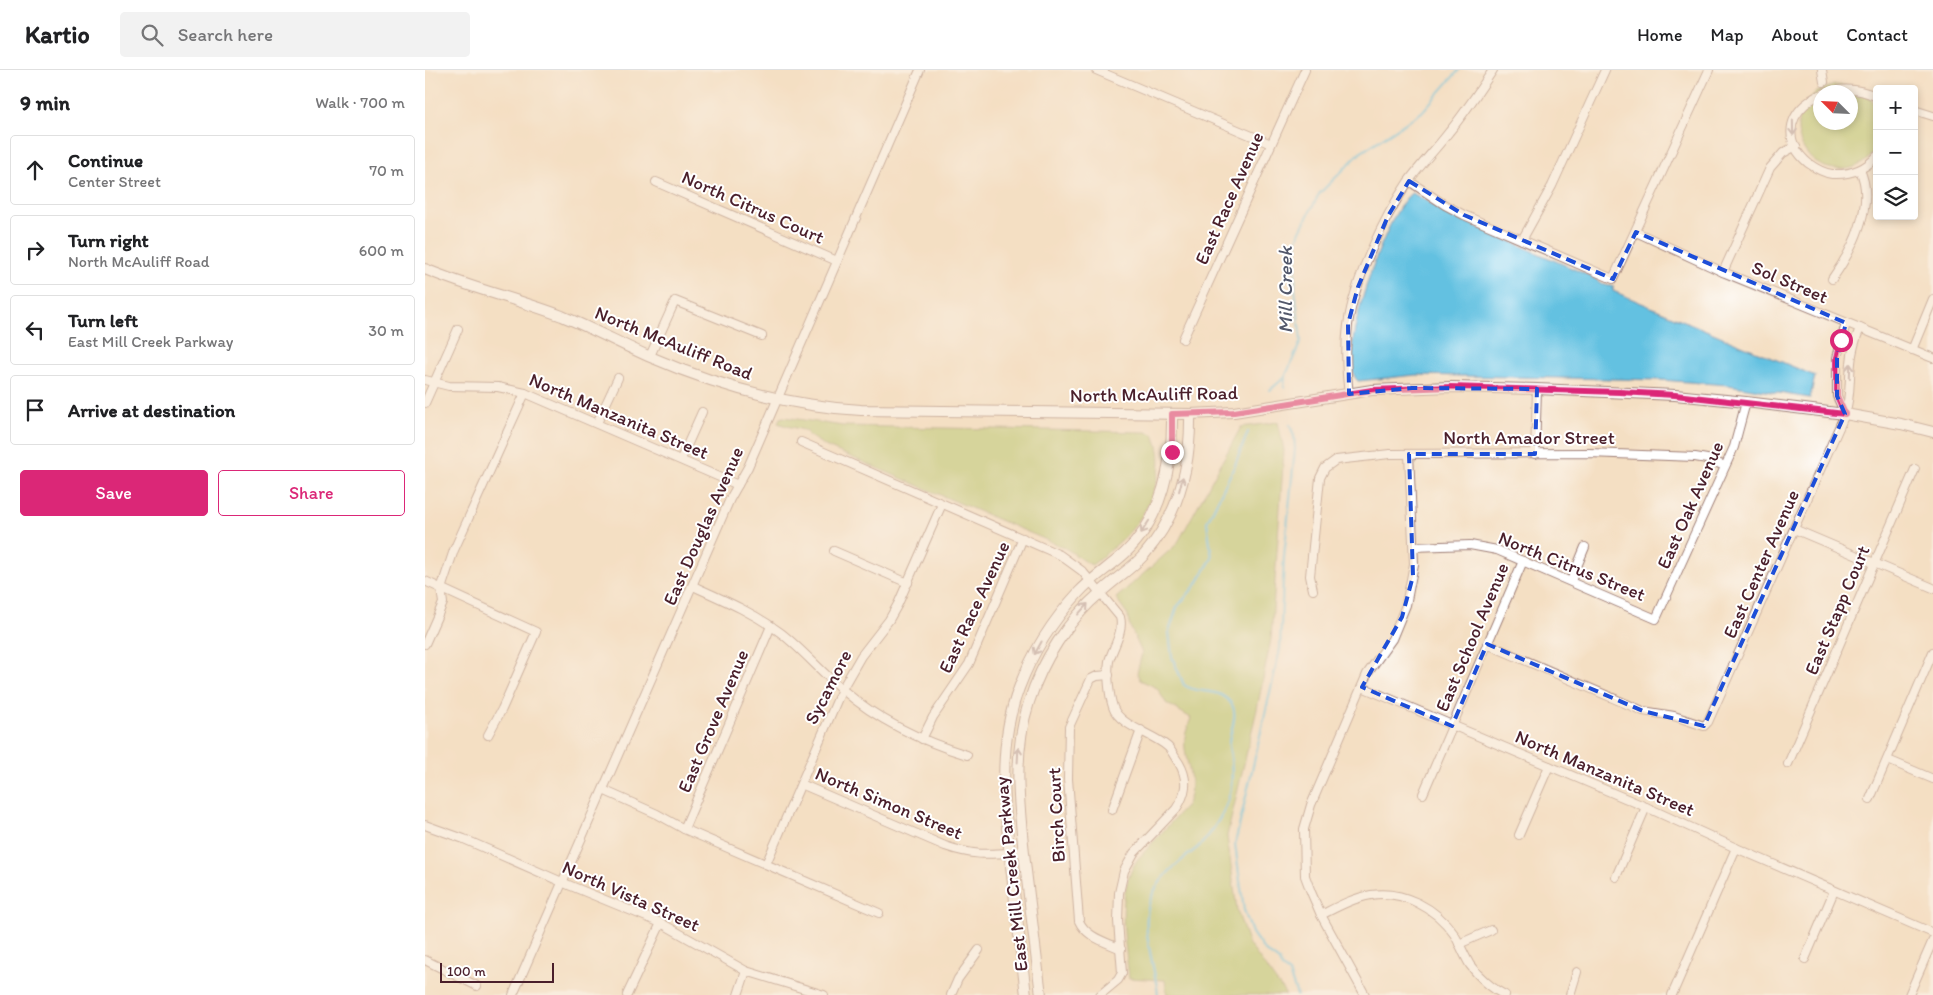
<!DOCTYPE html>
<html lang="en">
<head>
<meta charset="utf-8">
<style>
  body { margin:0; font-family:Itim,sans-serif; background:#f2f2f2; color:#202124 }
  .controls { position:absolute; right:15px; top:15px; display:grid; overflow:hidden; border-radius:5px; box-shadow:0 2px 8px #0003 }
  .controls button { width:45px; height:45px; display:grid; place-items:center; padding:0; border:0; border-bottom:1px solid #e0e0e0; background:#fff; color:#202124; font:25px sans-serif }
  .compass { position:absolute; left:1388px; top:15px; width:45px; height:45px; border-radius:50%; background:#fff; box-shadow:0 2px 8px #0003; rotate:294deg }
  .scale { position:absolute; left:15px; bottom:12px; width:114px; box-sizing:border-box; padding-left:5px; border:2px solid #4a1f2b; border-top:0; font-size:14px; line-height:18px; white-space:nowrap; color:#4a1f2b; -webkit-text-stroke:4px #fff; paint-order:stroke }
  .stop { position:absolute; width:15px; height:15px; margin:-11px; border:4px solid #db2777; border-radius:50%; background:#fff }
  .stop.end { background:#db2777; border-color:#fff; box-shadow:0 1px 5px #0008 }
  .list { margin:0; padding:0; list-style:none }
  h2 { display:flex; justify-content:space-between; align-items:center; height:65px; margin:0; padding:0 20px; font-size:21px }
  h2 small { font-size:16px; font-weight:400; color:#757577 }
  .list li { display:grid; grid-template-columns:32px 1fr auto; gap:15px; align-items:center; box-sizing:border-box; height:70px; margin:0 10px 10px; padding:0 10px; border:1px solid #e0e0e0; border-radius:5px }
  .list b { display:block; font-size:19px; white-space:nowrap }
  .list p { margin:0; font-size:16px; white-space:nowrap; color:#757577 }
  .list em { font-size:16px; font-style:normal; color:#757577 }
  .actions { display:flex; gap:10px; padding:15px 20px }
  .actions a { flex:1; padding:11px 0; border:1px solid #db2777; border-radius:5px; text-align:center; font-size:18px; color:#db2777 }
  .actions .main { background:#db2777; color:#fff }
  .icon { flex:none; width:28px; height:28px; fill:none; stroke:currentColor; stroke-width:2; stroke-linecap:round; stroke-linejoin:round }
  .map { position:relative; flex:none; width:1508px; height:925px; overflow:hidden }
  header { display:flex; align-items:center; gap:30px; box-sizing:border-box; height:70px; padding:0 25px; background:#fff; border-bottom:1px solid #e0e0e0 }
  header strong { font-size:24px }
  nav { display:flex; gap:28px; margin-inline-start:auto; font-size:18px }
  .search { width:350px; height:45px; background:#f2f2f2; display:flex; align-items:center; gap:12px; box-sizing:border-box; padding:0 18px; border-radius:5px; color:#757577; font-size:19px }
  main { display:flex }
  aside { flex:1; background:#fff }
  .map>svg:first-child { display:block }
</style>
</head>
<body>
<header>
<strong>Kartio</strong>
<div class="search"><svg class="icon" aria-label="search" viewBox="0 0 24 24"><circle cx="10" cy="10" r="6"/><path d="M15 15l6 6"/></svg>Search here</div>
<nav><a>Home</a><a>Map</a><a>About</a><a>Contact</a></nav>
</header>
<main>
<aside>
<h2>9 min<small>Walk · 700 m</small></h2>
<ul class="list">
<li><svg class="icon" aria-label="ahead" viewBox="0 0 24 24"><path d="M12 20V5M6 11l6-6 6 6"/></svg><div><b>Continue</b><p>Center Street</p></div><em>70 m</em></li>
<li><svg class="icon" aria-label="right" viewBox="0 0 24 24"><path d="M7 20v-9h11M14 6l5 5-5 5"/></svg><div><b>Turn right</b><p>North McAuliff Road</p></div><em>600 m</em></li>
<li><svg class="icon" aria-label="left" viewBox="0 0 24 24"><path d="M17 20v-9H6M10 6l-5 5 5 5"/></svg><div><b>Turn left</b><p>East Mill Creek Parkway</p></div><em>30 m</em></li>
<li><svg class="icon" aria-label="arrive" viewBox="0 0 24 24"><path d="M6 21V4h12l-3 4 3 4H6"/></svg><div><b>Arrive at destination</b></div></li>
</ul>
<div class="actions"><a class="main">Save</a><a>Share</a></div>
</aside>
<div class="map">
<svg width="1508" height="925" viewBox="0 0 1508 925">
  <rect width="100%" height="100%" fill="#fff"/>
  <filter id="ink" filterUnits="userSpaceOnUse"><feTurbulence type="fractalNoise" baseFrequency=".02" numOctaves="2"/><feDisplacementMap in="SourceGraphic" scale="10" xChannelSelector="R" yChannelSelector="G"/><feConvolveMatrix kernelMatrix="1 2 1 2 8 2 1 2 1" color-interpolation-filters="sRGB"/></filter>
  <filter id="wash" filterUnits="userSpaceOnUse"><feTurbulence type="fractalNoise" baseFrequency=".0096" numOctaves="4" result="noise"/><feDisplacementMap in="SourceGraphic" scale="20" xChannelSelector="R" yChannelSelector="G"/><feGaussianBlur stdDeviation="1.12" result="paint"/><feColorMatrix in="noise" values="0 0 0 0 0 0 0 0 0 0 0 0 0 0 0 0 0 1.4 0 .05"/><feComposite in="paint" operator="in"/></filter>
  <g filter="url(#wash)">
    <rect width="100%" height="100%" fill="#f4dfc3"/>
    <g fill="#b2c76b" stroke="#7e734b" fill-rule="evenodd">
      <path d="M1410,15C1425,16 1446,21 1451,38C1453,43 1452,51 1452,57C1452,63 1453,73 1450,79C1438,104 1400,106 1383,85C1366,64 1371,33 1396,20C1400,18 1405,17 1410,15ZM1396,22H1426V52H1396Z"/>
      <path d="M359,347L418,356L722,362L728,364C744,390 729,429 712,453C700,469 683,482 667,495C657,491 648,482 638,477L400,376L383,365L382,361C372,358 363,357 353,353L355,348Z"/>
      <path d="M853,352L859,380L846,569L832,639L802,766L812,840L823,873L861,925H742L740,910L704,908C700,869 690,825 712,790L760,737C775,711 757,692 760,667C761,660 764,654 766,648L741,633L732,618L715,610L712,603L717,583L704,554L703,545L691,528L752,474L816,357Z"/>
    </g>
    <path fill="#63c1e1" stroke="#567086" d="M987,123L1034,149L1165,206C1173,210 1178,217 1188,216V221L1390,306L1385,328L1303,315L1236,310L991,305L933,311C908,291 963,137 987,123Z"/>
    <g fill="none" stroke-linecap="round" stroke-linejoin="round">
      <g stroke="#63c1e1" stroke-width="2.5">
        <polyline points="859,317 860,308"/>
        <polyline points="845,320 860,307 876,271 870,219 872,170 875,161 894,124 935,83 997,42 1034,0"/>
        <polyline points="865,355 869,366 870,379 859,487 855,579 810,774 819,840 827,863 839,880 854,891 857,898 864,903 872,925"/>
        <path d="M733,925C730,894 714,858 726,828C734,807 755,791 772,778C783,769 798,745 803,731C808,714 807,702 806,686C805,681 803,676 804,671C806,658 815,642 804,631C792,617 773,625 759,615L747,587L744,562L752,537L771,515L787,488L782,452L810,395L823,362"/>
      </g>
    </g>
  </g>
  <g filter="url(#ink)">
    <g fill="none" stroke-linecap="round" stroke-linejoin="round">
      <g stroke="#9f7f77" stroke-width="10">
        <g id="minor">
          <polyline points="671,0 846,74"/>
          <polyline points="1397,0 1399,12"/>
          <path d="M1452,27C1398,0 1336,53 1383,93C1390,98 1399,103 1407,104C1425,105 1440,100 1452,86"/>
          <polyline points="1489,40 1508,46"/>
          <polyline points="984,111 1020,135 1039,145 1188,209 1284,0"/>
          <polyline points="231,112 412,191"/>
          <polyline points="1211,162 1298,202 1508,288"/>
          <polyline points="1097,170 1127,116 1180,0"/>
          <polyline points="1298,202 1345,98 1358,83 1371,76"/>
          <path d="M1407,209C1427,181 1451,134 1435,100"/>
          <polyline points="758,269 880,0"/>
          <polyline points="1487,280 1508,229"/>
          <polyline points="225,286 250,231 337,266"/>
          <polyline points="0,310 24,316 73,317 100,323 313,415"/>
          <path d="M924,324C921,301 920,278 923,255C929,211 958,149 983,112C996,94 1011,79 1024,62C1040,43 1054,21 1068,0"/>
          <polyline points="0,333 33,259"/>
          <polyline points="1420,344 1412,326 1412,288 1421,253"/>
          <polyline points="172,353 193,308"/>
          <path d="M376,372L635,485L657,501L695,547C699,562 688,577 684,591C682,604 684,625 688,637C694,656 729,664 743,677C747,681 750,688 754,693C764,710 761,724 751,739L709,783L699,801L694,823L693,851L697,903L693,910L675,925"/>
          <polyline points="1110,384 1112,319"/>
          <polyline points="256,389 277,342"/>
          <polyline points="1369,459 1508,518"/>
          <polyline points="989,477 1045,475 1072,480 1231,549 1309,377 1321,332"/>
          <polyline points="409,481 483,513"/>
          <polyline points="0,511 111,562 77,639 63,665"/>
          <polyline points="1146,511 1160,477"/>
          <path d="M268,516C299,530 329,543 356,563C378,580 396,602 418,620C454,651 496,671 542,685"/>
          <polyline points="888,520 885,506 895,408 900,398 911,390 965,384 1164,383 1270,387 1282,389 1300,396"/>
          <polyline points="0,574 18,533 16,519 29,480 100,323"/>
          <path d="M1062,574L1218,641L1249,646L1279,656L1283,652L1420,344C1426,326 1424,311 1426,293C1427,280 1430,270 1435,258"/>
          <path d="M684,605L672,606L666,609L644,657L643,709L654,851C661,867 681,872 696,879"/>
          <polyline points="937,617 1221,737 1311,778 1508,863"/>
          <polyline points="497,669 508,647 544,594 598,468"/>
          <polyline points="1463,690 1508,709"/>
          <polyline points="1363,694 1490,399"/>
          <path d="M376,714L520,776C552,787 566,784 599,782"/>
          <polyline points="178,720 232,744 259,759 454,843"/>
          <polyline points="998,724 1098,491"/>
          <polyline points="1445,729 1508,582"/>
          <polyline points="687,740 716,660"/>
          <polyline points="0,755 39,769 146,816 236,853 321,901 399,925"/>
          <polyline points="259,759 346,556"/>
          <polyline points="1094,765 1124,696"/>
          <polyline points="341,794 417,619 436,586 464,550 473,534 517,434"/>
          <polyline points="1191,807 1221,737"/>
          <path d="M896,845C912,837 928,828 946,825C978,820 1011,838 1029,864C1035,874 1039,885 1045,895C1053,906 1067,919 1080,925"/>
          <polyline points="1034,874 1066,860"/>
          <polyline points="1380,889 1409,821"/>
          <polyline points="0,890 52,916"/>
          <polyline points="88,925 305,429 323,397 495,0"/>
          <polyline points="202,925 236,853"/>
          <polyline points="313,925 321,901"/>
          <polyline points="526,925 533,909 554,880"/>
          <polyline points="940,925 896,845 886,822 880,806 879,759 886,735 942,604 967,569 981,535 989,494 984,384"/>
          <polyline points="1145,925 1152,902"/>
          <polyline points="1247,925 1311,778"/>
          <polyline points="1484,925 1508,870"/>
        </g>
      </g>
      <g stroke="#9f7f77" stroke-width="12">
        <g id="tertiary">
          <path d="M0,199C45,218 92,229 137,246C166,258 194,273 223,286C292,316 361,336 436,340L765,344L809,342L947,320L1026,317L1112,319L1250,325L1321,332L1420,344L1476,354L1508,362"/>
          <path d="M601,925C596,885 592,845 587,805C580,743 571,677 594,618C607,583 629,549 654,522C668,507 685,497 700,483C738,448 748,392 747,344"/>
          <path d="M616,925C611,884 606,842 601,801C595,744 586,687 604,632C617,591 643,550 676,522C690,509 706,499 719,485C754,445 766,396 765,344"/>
        </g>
      </g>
      <use href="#minor" stroke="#fff" stroke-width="8"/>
      <use href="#tertiary" stroke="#fff" stroke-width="10"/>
    </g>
    <defs><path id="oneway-shaft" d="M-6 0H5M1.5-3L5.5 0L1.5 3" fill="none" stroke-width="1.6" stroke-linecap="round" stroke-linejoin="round" transform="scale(1.25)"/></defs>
    <g stroke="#ae9aa0">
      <use href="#oneway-shaft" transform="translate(1368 58) rotate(89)"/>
      <use href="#oneway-shaft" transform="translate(1425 301) rotate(-88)"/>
      <use href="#oneway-shaft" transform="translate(756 414) rotate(-75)"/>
      <use href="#oneway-shaft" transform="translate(720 457) rotate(123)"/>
      <use href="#oneway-shaft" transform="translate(658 539) rotate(-48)"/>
      <use href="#oneway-shaft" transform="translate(613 578) rotate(119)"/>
      <use href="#oneway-shaft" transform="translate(593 685) rotate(-87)"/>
    </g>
  </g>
  <g fill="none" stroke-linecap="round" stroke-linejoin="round" filter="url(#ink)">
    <polyline stroke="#db2777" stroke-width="6" points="747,382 747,344 809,342 947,320 1026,317 1195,322 1250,325 1420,344 1412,326 1412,288 1416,270"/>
  </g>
  <path d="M0 0H1508V925H0ZM984,111L1039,145L1188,209L1211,162L1421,253L1412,288V326L1420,344L1279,656L1218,641L1062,574L1027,656L937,617L977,547L988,506L984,384H1110L1112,319L987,318L924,324L923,254L933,217L963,146Z" fill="#f4dfc3" fill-opacity=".55" fill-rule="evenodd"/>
  <path fill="none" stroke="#1d4ed8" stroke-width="4" stroke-dasharray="10 6" stroke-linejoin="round" d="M984,111L1039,145L1188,209L1211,162L1421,253L1412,288V326L1420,344L1279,656L1218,641L1062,574L1027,656L937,617L977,547L988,506L984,384H1110L1112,319L987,318L924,324L923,254L933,217L963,146Z"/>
  <g text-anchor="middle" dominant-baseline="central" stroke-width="4" stroke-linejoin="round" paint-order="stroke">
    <g font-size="19" fill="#4a1f2b" stroke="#fff">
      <text transform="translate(804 128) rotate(-66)">East Race Avenue</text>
      <text transform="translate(328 137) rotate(24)">North Citrus Court</text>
      <text transform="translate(1365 212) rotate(23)">Sol Street</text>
      <text transform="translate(249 273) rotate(22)">North McAuliff Road</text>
      <text transform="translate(729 324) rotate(-1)">North McAuliff Road</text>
      <text transform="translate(194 346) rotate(23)">North Manzanita Street</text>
      <text x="1104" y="367">North Amador Street</text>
      <text transform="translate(1265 435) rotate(-66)">East Oak Avenue</text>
      <text transform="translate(278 456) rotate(-66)">East Douglas Avenue</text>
      <text transform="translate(1336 494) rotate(-66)">East Center Avenue</text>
      <text transform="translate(1147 496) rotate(22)">North Citrus Street</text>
      <text transform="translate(549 537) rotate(-65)">East Race Avenue</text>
      <text transform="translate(1412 540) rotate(-67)">East Stapp Court</text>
      <text transform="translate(1047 567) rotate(-67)">East School Avenue</text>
      <text transform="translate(403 617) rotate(-63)">Sycamore</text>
      <text transform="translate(288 651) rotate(-67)">East Grove Avenue</text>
      <text transform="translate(1180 703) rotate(23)">North Manzanita Street</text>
      <text transform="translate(464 733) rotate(23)">North Simon Street</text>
      <text transform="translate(631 745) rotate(-93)">Birch Court</text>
      <text transform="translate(586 804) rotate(-96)">East Mill Creek Parkway</text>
      <text transform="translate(206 826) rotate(24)">North Vista Street</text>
    </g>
    <g font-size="20" font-style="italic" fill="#53586b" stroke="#fff">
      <text transform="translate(860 220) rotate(-90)">Mill Creek</text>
    </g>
  </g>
</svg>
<div class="controls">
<button>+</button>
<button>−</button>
<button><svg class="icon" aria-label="layers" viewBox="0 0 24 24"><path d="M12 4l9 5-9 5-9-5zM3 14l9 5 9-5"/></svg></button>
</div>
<svg class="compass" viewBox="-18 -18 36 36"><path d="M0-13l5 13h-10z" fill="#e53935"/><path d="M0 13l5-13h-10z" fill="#757577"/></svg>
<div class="scale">100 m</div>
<div class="stop" style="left:1416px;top:270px"></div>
<div class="stop end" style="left:747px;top:382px"></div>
</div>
</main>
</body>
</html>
